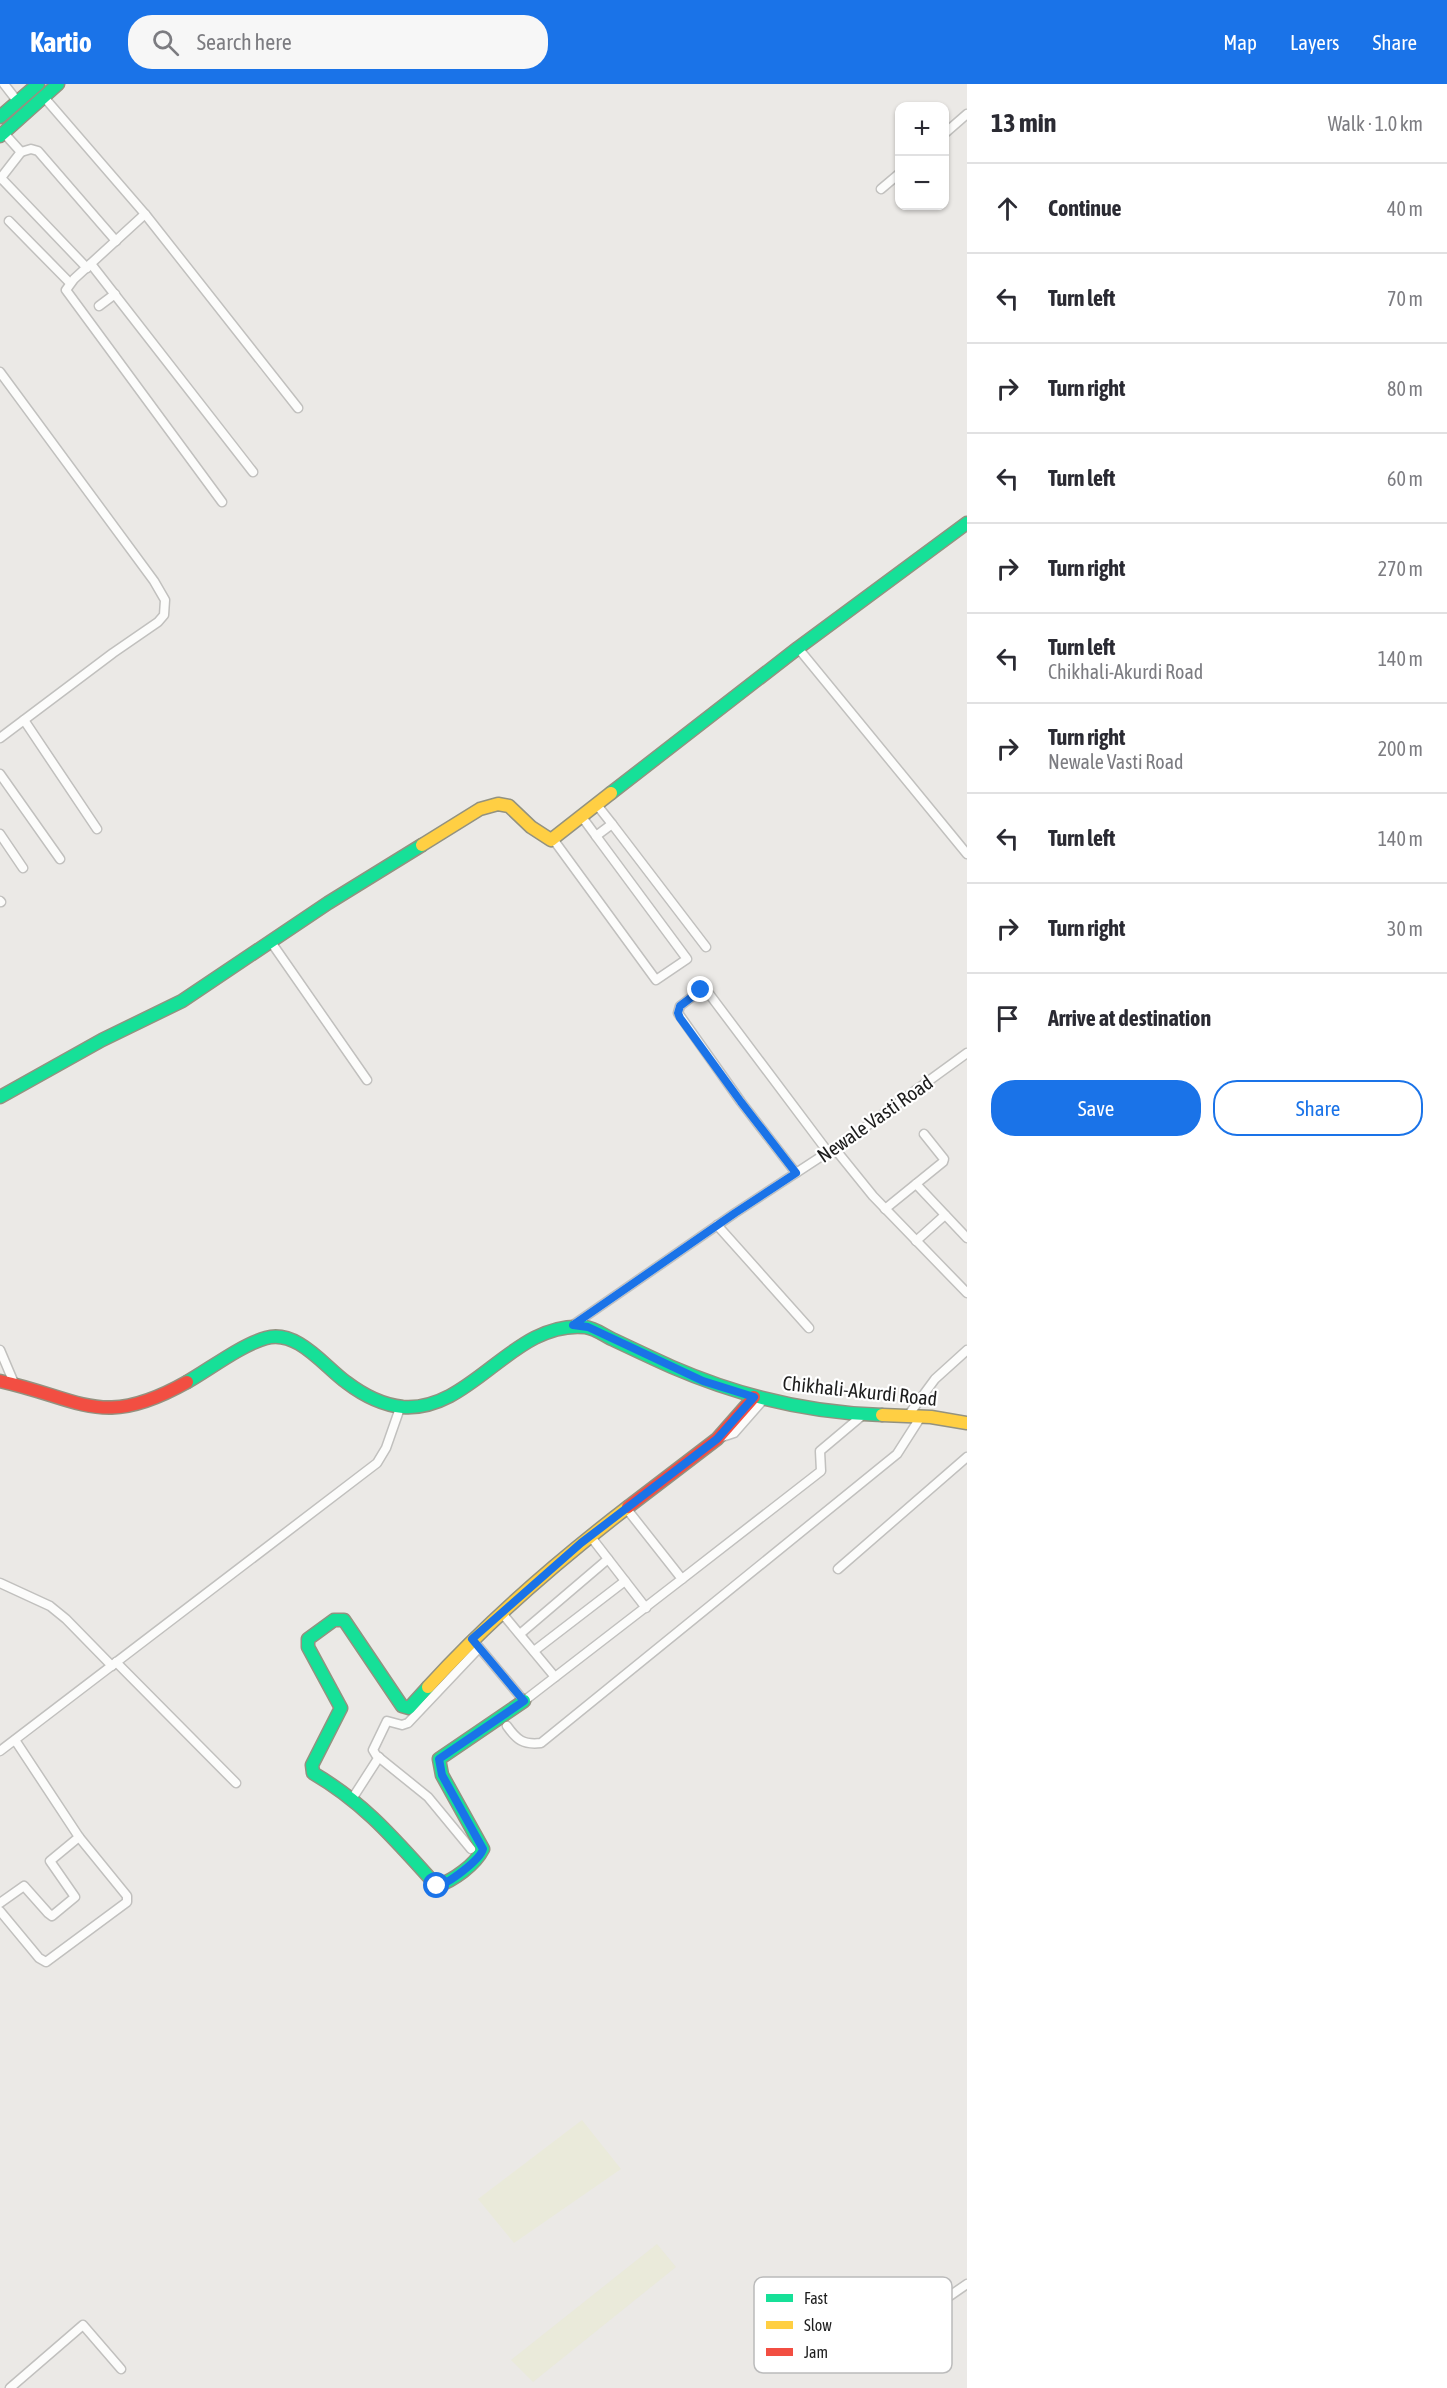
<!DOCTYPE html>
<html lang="en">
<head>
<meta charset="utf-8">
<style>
	body { margin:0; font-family:"Asap Condensed",sans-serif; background:#f7f7f7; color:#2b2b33 }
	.controls { position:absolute; right:18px; top:18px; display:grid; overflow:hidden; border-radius:12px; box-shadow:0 2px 4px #0004 }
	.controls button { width:54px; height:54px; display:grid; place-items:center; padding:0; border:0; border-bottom:2px solid #e1e1e2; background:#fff; color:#2b2b33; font:30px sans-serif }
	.stop { position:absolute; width:18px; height:18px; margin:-14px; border:4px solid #1a73e8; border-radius:50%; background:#fff }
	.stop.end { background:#1a73e8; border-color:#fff; box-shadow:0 2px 6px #0008 }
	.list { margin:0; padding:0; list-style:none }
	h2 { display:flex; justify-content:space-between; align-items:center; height:78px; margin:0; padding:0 24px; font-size:26px }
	h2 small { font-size:20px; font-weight:400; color:#7c7c81 }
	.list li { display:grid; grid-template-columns:39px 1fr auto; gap:18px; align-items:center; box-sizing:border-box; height:90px; padding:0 24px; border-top:2px solid #e1e1e2 }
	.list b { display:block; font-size:22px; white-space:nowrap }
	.list p { margin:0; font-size:20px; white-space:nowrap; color:#7c7c81 }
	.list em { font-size:20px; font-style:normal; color:#7c7c81 }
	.actions { display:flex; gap:12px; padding:18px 24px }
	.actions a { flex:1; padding:14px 0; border:2px solid #1a73e8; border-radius:24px; text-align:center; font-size:21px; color:#1a73e8 }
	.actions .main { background:#1a73e8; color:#fff }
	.icon { flex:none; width:33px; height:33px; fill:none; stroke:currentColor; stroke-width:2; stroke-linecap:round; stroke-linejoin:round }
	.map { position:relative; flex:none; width:967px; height:2304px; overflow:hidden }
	header { display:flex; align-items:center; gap:36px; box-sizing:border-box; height:84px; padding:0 30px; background:#1a73e8; color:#fff }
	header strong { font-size:28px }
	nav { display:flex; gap:33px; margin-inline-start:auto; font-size:21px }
	.search { width:420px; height:54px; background:#f7f7f7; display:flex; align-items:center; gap:15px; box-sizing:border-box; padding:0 21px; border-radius:24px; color:#7c7c81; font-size:22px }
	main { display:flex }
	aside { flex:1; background:#fff }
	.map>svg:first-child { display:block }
	.farmland { fill:#eaeada }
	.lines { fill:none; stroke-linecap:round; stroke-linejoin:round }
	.street-casing { stroke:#c1c0be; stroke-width:11 }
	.fast-casing { stroke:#939280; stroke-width:15 }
	.slow-casing { stroke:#939280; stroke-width:15 }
	.jam-casing { stroke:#939280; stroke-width:15 }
	.street { stroke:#fcfcfb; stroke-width:8 }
	.fast { stroke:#16e098; stroke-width:12 }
	.slow { stroke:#ffcf43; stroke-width:12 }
	.jam { stroke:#f24e42; stroke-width:12 }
	.route { stroke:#1a73e8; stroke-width:8 }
	.labels { text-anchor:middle; stroke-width:4.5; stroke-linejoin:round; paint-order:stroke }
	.street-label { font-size:20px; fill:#1d1d1d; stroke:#fff }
	.key { fill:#fff; stroke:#bbb; stroke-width:1.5 }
	.key-label { font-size:16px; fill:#1d1d1d }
</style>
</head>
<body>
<header>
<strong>Kartio</strong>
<div class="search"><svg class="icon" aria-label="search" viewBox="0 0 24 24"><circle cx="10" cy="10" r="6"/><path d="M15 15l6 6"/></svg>Search here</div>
<nav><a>Map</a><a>Layers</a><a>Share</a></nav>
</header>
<main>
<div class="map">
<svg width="967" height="2304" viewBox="0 0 967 2304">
	<rect width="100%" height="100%" fill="#ebe9e6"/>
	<!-- farmland -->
	<g class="farmland">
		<path d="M582,2036L621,2085L514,2159L478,2115Z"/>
		<path d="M657,2160L676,2183L533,2298L511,2276Z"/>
	</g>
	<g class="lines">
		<!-- street casing -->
		<g class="street-casing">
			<g id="street">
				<path d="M4,0L18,18"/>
				<path d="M43,12L145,130L298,324"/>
				<path d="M944,50L967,30"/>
				<path d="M21,68L31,65L38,67L116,157"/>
				<path d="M1,94L87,184"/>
				<path d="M0,95L21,68L3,48"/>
				<path d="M881,105L900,89"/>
				<path d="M145,130L74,195L66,206L222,418"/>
				<path d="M9,137L70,199"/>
				<path d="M91,180L253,388"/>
				<path d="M99,222L115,210"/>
				<path d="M0,288L154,497L165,516L164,531L158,538L113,569L0,654"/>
				<path d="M798,564L967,770"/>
				<path d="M24,636L97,745"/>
				<path d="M0,690L60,775"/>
				<path d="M597,721L612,740"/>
				<path d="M582,733L596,752L612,740L706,863"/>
				<path d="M0,750L23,784"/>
				<path d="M553,755L656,896L687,875L596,752"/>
				<path d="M0,817L1,818"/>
				<path d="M271,858L367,996"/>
				<path d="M835,1065L873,1112L967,1209"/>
				<path d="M796,1089L741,1018L678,929L680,922L701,906L706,907L710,911L828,1068"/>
				<path d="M916,1100L967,1154"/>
				<path d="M885,1125L943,1078L944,1075L924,1050"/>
				<path d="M717,1141L809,1244"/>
				<path d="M916,1157L945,1131"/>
				<path d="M573,1241L735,1129L828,1068L835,1065L967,969"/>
				<path d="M0,1266L14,1299"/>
				<path d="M907,1333L935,1295L967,1266"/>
				<path d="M719,1354L734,1349L763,1316"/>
				<path d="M591,1453L646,1524"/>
				<path d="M838,1485L967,1373"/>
				<path d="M682,1495L821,1387L820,1367L864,1330"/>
				<path d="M0,1499L50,1522L66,1535L112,1582"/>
				<path d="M501,1528L555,1593"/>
				<path d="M520,1550L608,1475"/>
				<path d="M472,1555L524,1617L682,1495L626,1424"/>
				<path d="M534,1567L625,1497"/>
				<path d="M116,1578L236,1699"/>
				<path d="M507,1642C517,1656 523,1661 541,1659L897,1370L920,1334"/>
				<path d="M0,1667L377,1379L386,1364L400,1324"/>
				<path d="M352,1715L379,1673"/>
				<path d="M471,1765L428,1713L376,1671L373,1666L387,1637L402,1641L408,1639L479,1564"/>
				<path d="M0,1819L24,1802L48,1829L52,1832L75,1813L50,1777L79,1753L15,1656"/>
				<path d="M0,1827L39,1874L46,1878L127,1818V1812L79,1753"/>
				<path d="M873,2265L967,2200"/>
				<path d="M10,2304L83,2241L121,2285"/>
			</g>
		</g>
		<!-- fast casing -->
		<g class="fast-casing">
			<g id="fast">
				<path d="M0,33L38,0"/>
				<path d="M0,52L58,0"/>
				<path d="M611,709L798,564L967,439"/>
				<path d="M0,1013L102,956L182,917L328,819L422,761"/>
				<path d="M187,1298C210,1285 241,1261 266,1254C297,1245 324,1282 346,1298C363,1311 382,1321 403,1323C472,1328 513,1236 585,1243C595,1244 605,1252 614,1256C633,1265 652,1274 672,1283C739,1312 808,1329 882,1331"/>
				<path d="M428,1603L409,1624L402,1622L344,1536H334L308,1555V1563L341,1624L312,1681L313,1689C366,1720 396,1757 437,1802C454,1796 475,1781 483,1765L442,1691L439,1675L524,1617"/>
			</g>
		</g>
		<!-- slow casing -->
		<g class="slow-casing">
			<g id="slow">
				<path d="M422,761L480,725L498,720L509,722L531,743L551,756L611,709"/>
				<path d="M882,1331L931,1333L967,1339"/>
				<path d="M428,1603C490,1535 555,1479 628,1423"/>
			</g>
		</g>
		<!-- jam casing -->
		<g class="jam-casing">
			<g id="jam">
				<path d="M0,1297C82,1315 102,1346 187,1298"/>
				<path d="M628,1423L717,1355L754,1313"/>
			</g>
		</g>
		<!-- street -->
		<use href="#street" class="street"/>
		<!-- fast -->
		<use href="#fast" class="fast"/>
		<!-- slow -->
		<use href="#slow" class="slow"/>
		<!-- jam -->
		<use href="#jam" class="jam"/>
	</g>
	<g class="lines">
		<!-- route -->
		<path class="route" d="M437,1802C448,1800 480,1776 483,1765L442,1691L439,1675L524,1617L472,1555L581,1459L717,1355L754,1313L703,1297L588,1243L573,1241L735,1129L796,1089L741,1018L680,934L678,929L680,922L701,906"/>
	</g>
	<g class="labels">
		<!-- street labels -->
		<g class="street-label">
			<text transform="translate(875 1035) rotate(-35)" y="7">Newale Vasti Road</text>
			<text transform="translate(860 1307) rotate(6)" y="7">Chikhali-Akurdi Road</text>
		</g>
	</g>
	<!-- legend -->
	<rect x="754" y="2193" width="198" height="96" rx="9" class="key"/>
	<rect x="766" y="2210" width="27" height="8" fill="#16e098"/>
	<rect x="766" y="2237" width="27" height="8" fill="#ffcf43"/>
	<rect x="766" y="2264" width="27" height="8" fill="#f24e42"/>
	<g class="key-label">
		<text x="804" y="2220">Fast</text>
		<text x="804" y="2247">Slow</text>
		<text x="804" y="2274">Jam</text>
	</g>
</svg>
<div class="controls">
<button>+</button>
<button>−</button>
</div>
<div class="stop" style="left:437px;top:1802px"></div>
<div class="stop end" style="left:701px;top:906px"></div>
</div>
<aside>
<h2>13 min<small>Walk · 1.0 km</small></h2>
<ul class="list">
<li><svg class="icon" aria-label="ahead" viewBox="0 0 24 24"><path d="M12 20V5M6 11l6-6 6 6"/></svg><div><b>Continue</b></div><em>40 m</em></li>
<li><svg class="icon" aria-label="left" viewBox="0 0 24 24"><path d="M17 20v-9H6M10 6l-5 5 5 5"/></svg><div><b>Turn left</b></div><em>70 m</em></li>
<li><svg class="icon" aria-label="right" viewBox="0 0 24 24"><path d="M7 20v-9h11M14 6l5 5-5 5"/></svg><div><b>Turn right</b></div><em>80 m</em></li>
<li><svg class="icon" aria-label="left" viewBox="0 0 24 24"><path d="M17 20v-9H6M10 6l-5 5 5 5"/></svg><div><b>Turn left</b></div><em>60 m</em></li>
<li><svg class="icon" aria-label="right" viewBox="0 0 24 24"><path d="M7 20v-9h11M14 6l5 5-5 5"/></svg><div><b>Turn right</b></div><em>270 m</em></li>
<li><svg class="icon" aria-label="left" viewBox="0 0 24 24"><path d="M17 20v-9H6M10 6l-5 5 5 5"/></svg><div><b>Turn left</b><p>Chikhali-Akurdi Road</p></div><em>140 m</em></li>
<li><svg class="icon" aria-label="right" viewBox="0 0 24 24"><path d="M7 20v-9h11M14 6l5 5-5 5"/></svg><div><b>Turn right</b><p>Newale Vasti Road</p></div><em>200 m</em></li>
<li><svg class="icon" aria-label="left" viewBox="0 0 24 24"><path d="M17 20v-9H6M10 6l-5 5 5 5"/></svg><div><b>Turn left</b></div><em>140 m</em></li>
<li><svg class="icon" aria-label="right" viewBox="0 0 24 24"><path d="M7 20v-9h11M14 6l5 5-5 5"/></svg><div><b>Turn right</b></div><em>30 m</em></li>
<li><svg class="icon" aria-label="arrive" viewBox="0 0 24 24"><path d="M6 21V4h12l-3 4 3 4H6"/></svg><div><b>Arrive at destination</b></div></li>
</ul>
<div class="actions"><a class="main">Save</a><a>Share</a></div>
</aside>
</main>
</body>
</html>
